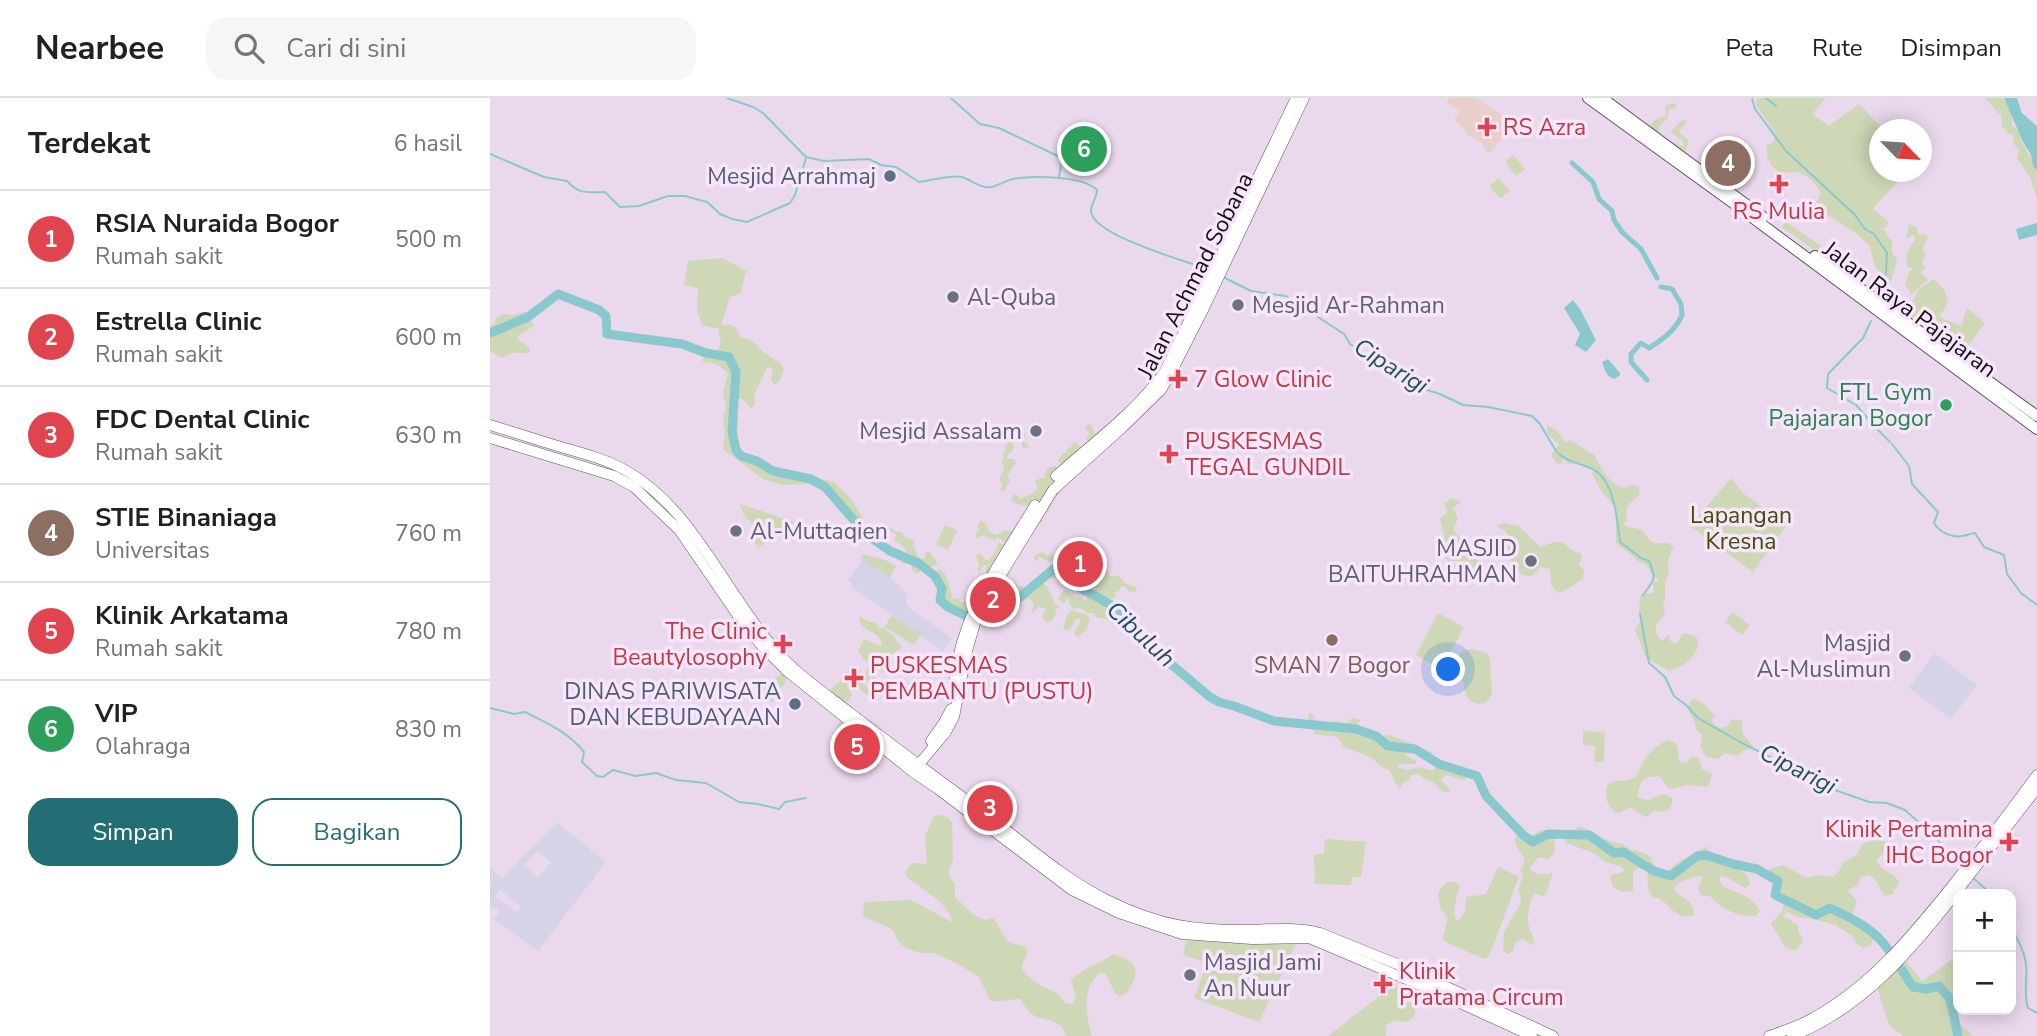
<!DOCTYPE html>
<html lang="id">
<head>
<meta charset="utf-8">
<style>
	body { margin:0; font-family:"Nunito Sans",sans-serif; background:#f6f6f6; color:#202124 }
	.controls { position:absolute; right:21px; bottom:21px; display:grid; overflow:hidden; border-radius:14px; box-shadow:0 4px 18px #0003 }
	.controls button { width:63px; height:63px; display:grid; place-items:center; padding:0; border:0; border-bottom:2px solid #e0e0e0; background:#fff; color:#202124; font:35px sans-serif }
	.compass { position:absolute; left:1379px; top:21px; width:63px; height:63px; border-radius:50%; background:#fff; box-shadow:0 4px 18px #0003; rotate:115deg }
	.you { position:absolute; left:959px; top:572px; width:24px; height:24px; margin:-18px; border:5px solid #fff; border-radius:50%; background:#1a73e8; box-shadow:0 0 0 10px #1a73e833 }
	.badge { display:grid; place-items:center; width:46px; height:46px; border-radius:50%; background:#236e75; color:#fff; font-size:23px; font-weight:700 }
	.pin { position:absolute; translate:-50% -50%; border:4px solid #fff; box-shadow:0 2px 7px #0006 }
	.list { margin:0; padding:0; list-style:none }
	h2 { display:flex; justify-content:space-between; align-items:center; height:91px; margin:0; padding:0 28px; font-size:30px }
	h2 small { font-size:23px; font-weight:400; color:#757577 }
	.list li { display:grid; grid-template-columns:46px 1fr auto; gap:21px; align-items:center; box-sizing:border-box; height:98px; padding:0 28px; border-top:2px solid #e0e0e0 }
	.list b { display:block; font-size:26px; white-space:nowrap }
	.list p { margin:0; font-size:23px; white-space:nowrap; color:#757577 }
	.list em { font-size:23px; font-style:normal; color:#757577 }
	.actions { display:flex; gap:14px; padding:21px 28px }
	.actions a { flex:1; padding:16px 0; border:2px solid #236e75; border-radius:21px; text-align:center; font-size:24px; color:#236e75 }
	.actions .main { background:#236e75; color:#fff }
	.icon { flex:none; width:38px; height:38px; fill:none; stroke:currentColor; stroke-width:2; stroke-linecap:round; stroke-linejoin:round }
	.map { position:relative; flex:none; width:1547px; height:938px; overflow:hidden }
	header { display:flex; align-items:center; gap:42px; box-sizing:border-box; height:98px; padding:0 35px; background:#fff; border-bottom:2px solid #e0e0e0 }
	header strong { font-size:33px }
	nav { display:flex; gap:38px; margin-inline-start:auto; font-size:24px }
	.search { width:490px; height:63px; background:#f6f6f6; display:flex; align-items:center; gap:18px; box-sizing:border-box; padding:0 24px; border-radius:21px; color:#757577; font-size:26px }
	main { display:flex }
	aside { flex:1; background:#fff }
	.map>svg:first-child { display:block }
	.education { fill:#d6d3e8; fill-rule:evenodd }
	.medical { fill:#e9cfca }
	.green { fill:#ced7b6 }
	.water { fill:#89c9ce }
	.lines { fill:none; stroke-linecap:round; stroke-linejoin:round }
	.stream { stroke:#89c9ce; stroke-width:2 }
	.canal { stroke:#89c9ce; stroke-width:5 }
	.river { stroke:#89c9ce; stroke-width:9 }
	.primary-casing { stroke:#605263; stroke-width:11 }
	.trunk-casing { stroke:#605263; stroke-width:12 }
	.primary { stroke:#fff; stroke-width:10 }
	.trunk { stroke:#fff; stroke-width:10 }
	.health-dot { fill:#e0444e; stroke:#f7e6fb; stroke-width:2.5 }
	.service-dot { fill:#5c6f8a; stroke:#f7e6fb; stroke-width:2.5 }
	.worship-dot { fill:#6b7280; stroke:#f7e6fb; stroke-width:2.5 }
	.leisure-dot { fill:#2e9e5b; stroke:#f7e6fb; stroke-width:2.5 }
	.education-dot { fill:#8d6e63; stroke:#f7e6fb; stroke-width:2.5 }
	.labels { text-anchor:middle; stroke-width:7; stroke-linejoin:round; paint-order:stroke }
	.health-label { font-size:23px; fill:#be3a42; stroke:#f7e6fb; text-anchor:start }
	.service-label { font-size:23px; fill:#4e5e75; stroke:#f7e6fb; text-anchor:end }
	.street-label { font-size:23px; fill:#161117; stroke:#f7e6fb }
	.worship-label { font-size:23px; fill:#5b616d; stroke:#f7e6fb; text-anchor:start }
	.leisure-label { font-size:23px; fill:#27864d; stroke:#f7e6fb; text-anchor:end }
	.park-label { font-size:23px; fill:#414e00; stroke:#f7e6fb }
	.education-label { font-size:23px; fill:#785e54; stroke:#f7e6fb }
	.water-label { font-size:24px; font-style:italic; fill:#1c5458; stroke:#f7e6fb }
</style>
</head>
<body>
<header>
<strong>Nearbee</strong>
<div class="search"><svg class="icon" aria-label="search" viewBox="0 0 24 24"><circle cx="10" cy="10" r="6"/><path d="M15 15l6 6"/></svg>Cari di sini</div>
<nav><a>Peta</a><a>Rute</a><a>Disimpan</a></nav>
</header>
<main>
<aside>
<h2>Terdekat<small>6 hasil</small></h2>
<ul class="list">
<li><span class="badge" style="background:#e0444e">1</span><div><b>RSIA Nuraida Bogor</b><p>Rumah sakit</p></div><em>500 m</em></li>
<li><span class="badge" style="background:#e0444e">2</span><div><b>Estrella Clinic</b><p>Rumah sakit</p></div><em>600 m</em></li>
<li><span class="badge" style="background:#e0444e">3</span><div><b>FDC Dental Clinic</b><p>Rumah sakit</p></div><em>630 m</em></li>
<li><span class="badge" style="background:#8d6e63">4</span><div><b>STIE Binaniaga</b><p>Universitas</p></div><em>760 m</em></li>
<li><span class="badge" style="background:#e0444e">5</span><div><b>Klinik Arkatama</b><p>Rumah sakit</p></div><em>780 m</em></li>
<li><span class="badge" style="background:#2e9e5b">6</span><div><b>VIP</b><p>Olahraga</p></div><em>830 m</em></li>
</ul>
<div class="actions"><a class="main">Simpan</a><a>Bagikan</a></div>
</aside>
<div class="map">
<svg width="1547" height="938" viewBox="0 0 1547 938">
	<rect width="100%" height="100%" fill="#ead9ed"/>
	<!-- education -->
	<g class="education">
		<path d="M373,461L409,487L417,498L416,505L420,511L462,540L453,553L361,489L362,484L358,482Z"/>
		<path d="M1444,555L1487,587L1461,621L1419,590Z"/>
		<path d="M67,724L116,764L48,853L0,819L5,820L10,812L3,808L0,812V789L2,787L0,785V770L12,780ZM47,753L61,765L48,780L34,767ZM10,792L31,808L27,814L5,799Z"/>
	</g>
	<!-- medical -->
	<path class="medical" d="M959,0H986L1025,25L1000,55L993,50V45L976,36V32L964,22L970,13L957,5Z"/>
	<!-- green -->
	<g class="green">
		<path d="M1267,0H1336L1322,16L1339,28L1369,6L1393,31L1390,32V74H1416L1383,111L1399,124L1397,129L1390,131L1395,132L1397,137L1402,142V154L1407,161C1405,174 1399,185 1397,197L1394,199L1393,194L1387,198L1382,191L1387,188L1390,176L1384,166L1380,148L1364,134L1324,108L1331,95C1326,87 1320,78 1310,75C1305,73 1299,75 1293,75C1281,73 1274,57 1277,47L1283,44L1286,37L1266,7Z"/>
		<path d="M1495,0H1512L1522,10V27L1529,34L1532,45L1547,71V101L1540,79L1527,60L1529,52L1523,45V36H1519L1512,28L1511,16L1508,15Z"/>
		<path d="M1182,5L1187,6L1186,9L1178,13V20L1169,29L1170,37L1159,29L1165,22L1176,18L1175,9Z"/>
		<path d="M1192,22H1195L1196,25L1189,32L1190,35L1199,43L1196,53L1192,54L1177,42L1186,45L1190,48H1193V43L1180,34Z"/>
		<path d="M1023,57L1035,71L1026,78L1015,64Z"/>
		<path d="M1009,80L1020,93L1010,101L999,88Z"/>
		<path d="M1296,124L1331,148L1327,154L1292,129Z"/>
		<path d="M1419,127L1426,129L1429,137L1434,136L1439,139L1432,151L1436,156L1432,163L1435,171L1430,174L1438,182L1429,189L1422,197L1415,186L1419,174L1423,171L1417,168C1417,162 1414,156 1420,151V148L1425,142L1424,137L1416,140Z"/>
		<path d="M233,160L256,173L251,195L240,199L231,228L239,226L245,229L250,239L262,242L274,255L290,265L294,272L290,282L285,287L281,282L283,272L278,268L264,297L265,306L261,311L253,301H248C246,310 248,317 248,325C249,333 244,340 244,348L264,363L311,381H331L344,384L362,402L375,424L373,429L356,420L346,402L339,395L318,386L292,387L273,381L233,351L235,336L233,319L236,310L233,295L238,275L226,266L213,264L212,261L229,251L231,243L228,234L230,231L212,227L207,213L208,190L194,187L198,163Z"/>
		<path d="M1442,182H1445L1455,193L1458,205L1449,219L1471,228L1477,210L1495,225L1475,252C1457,253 1449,238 1437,228C1429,221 1419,220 1411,213L1416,206L1425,200L1428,192Z"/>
		<path d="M33,214H39L44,217L41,224L45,227L27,239V241L40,250L39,255H23L12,260L0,253V227L4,226L6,221L13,216L24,217Z"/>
		<path d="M597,326L601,327L606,337L610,339L613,353L569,389L570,396L564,399L563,404L562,403L560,412L551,419L553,423L545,429V401L543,399L541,406L537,408L524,405L521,401L523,397H528L530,401L542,396L548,390L545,384L550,380H555V375L559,369L565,368L569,372L573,368L568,362L573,355L577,354V351L581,349L583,345L586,344L591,350L601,344L596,342L599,335L595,330Z"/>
		<path d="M1057,328C1066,329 1071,339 1077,346L1078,342C1089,345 1094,353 1104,356C1111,369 1118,386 1134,390L1141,387L1148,388L1150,396C1141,407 1132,405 1138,424H1134L1135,428L1153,432C1163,448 1162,445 1179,445L1184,451L1181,454L1178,462L1179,475L1175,485V503L1173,508L1175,516L1166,527V536L1172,543L1179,536L1181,544L1185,546L1189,543L1192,536H1200L1207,540L1208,549C1202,562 1193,569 1179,573L1156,560L1145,532L1150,524L1149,510L1151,496L1164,495L1163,484L1169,483L1161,475L1157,467L1148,463L1126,445V409C1114,398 1108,389 1102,375L1105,372L1088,365L1079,366L1073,361L1071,366L1066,365L1061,357L1069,346L1058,336Z"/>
		<path d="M526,330L529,334L536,335L533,343L540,348L535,351L532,349V345L529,344L527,341L523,346V353L518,356L517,361H524L526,365L517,377L520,383L517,386L516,391L512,393L510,392L512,386L509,381L514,373L512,362L514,359L513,356L516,352L515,348L517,344L516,341L521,337L523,332Z"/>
		<path d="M1241,380L1254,396L1297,427L1263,474L1200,428Z"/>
		<path d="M962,400L971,404L963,410L968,420L963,432L974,444L977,453L995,469L992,475L984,474L975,478L969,476L980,473V468L973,463H958L951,455L954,438L950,421L957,414L954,405Z"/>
		<path d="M250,406L305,424L268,450L262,439L267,433L253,415Z"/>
		<path d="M491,423L496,426L499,434L507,437L514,432L520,434L523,431H528L508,458L499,476L496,474V467L493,468L489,474L487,473L489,467L486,457L490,455L496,462L500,461L506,452L508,445L513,446L515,444L507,439L505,443L493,437L488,440L485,438L489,431L487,428Z"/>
		<path d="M1014,425L1029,428L1050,449C1056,448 1063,443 1069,444C1078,445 1079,454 1091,455L1092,459L1089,466L1094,473L1093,481C1087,485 1073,494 1068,495L1061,487L1060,471L1051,469C1050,470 1044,477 1043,477C1034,481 1022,471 1022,463L1013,456V452L1018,438L1016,434L1007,428Z"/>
		<path d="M455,427L467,432L458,452L446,446Z"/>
		<path d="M400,429L406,434H411L415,439L424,442L425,446L423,447L429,460L434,461L436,454H440L448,466L436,471L431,467L430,468V474L426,475L423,473L420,465L412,466L411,462L417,459L418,456L414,449L404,442L406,437L398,431Z"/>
		<path d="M553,454L555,455L556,458L562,456L563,459L569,458L571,464L575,467L578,474H585L588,478L595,477L597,482C598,476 603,476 602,468L604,465L609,470L616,471L620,478H629L635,485L646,489L647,495L638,493L636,489L631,488L630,492L625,495L626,499L621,501C624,514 625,511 635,515L634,518L630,517L628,522L637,526V531L627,529L616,521L606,519L604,515H598L588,509L586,511L582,510L577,500L576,501L575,505L570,506L573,503L568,502L571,495L575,492L587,500L592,499L595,504L597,499L589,495L588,491L582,490L580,487L576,485L575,481L570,477L560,481V477L566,469L565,463H556L549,458L547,464L544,460L545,457Z"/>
		<path d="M373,456L395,462L406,468L400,480L371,460Z"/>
		<path d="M449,471C460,477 458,490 463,501L468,500L470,505L478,503L477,497L481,495L487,497C484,504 481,514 474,517L477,522L475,524L471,519L466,517L461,508L456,507L454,512L452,511L448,502L452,497L450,494L452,493L448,485L452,482L445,475Z"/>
		<path d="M525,485L528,488H533L537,497L542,486C545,487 551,484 554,486C560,489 559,496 563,500L564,505L569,509L565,513L566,516L562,522L557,525L553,521L552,518L557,511L555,510L549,509L543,515L542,512L544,506L539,500L532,503C532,509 525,518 518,517L516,511L520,505L527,502L522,497L524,494L522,489Z"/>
		<path d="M583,512L597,517L600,521L596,532L589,539L584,536L590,524V521H585L584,526L578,533L575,532L573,529L578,515Z"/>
		<path d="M1243,514L1260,527L1252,537L1235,524Z"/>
		<path d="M948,515L974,529L952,571L926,557Z"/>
		<path d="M370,518L379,524H384L390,531L395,529L401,518L431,536L424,547L395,529V532L402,536L412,550L402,556L397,571L400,579L385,568L382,570L381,573L386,580L381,583L374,582L373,585L381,593V596L378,597L367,590L368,580L363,577L360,578C354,586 360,590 362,597L358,603L352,604L342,597L341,591L363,572L370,573L373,577L375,576L378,568L382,565L374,562L368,553L374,541L389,548H391L392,545L388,538L371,528L369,520Z"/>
		<path d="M982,551L996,555L1000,560L1002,597C996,608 982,609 976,597C974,592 974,585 972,580C970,575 966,571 962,567L973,552Z"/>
		<path d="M293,575L297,580L294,587L283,595L285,598L282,603H277L272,597V594L267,597C273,586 284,582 293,575Z"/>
		<path d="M1202,601C1215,603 1218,612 1227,620H1222L1224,627L1230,630L1237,629L1242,621L1252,623V635L1263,648L1262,651L1254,652L1248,658L1234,655L1228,661L1216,659L1210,649L1212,637L1206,632C1207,618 1191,615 1202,601Z"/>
		<path d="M821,615L825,619L823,622L828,629L841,628L845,623L857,625L862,620L871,622L866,627L867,631L890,639L896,637L902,638L942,654L941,658L919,653L916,655L917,658L926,663V666H910L907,668L909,670L918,672L930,669L942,673L953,664L970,670L977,676L975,682C967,682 962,676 954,678L951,682L960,691L959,694L952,693L943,684L936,682L927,675L921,678V681L914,684L910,690L907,688L900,673L890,668L882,660L854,649L847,639L825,636L822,626L818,620V617Z"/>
		<path d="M349,624H352L361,631L360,639L354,643L349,641L345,643L342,641Z"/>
		<path d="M1093,632L1115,635L1114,664H1104L1105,648L1093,647Z"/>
		<path d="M1178,642C1195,646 1183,657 1192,665L1198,664L1202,659H1209L1212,671L1221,675L1222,677L1218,689L1197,687L1181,691L1176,688L1169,678L1155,680L1150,687L1147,698L1149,700L1159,702C1167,698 1176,692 1183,702L1180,711L1172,714L1164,712L1158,718L1155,719L1140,709L1130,715L1125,714C1120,709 1118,707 1117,700C1111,675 1136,688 1146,678C1149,674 1151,668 1153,664C1158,655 1169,646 1178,642Z"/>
		<path d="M451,717L458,720L462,725L463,761L459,773L460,780L465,785V799L484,817L496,822L503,820C517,837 509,844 534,848L538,854L532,867L533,873L546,885L567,895L575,905L582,906L586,900L581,882C594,869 608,867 623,856C649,863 652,876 634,897L629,898L624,894L616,875H610C591,890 596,917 602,938H576C573,921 558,924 545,918C539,915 534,907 530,901C520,900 510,906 500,902L489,879L466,865L444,855H431L417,851L408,843L402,831L373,818L374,804L421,802L462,824C461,807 431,790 418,780L415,775L422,765L437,766L435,738L444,718Z"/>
		<path d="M1089,729L1095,730L1121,744L1133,746L1142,752L1155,755L1160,759L1164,768L1172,774L1178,773L1189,763L1218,748L1217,756C1230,766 1248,766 1259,780L1260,786L1255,790L1238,780L1231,778L1229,781L1232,788C1247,795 1263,798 1270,813L1266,818C1248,819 1231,811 1220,798L1211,797L1208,790L1212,781L1211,778C1203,779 1189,783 1184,790L1186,795C1196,801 1205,804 1204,817C1185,823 1182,808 1170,801C1163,797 1165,803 1160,795C1156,789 1159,780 1157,773L1148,770L1143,773V793L1132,794L1123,789L1120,777L1133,774L1134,772L1132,769L1115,764L1104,755L1076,745L1074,741L1075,739Z"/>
		<path d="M1052,732H1058C1067,741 1068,751 1059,761L1049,759L1040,769L1041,773C1047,777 1057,778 1063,774L1056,796L1053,798L1044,795C1040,803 1036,820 1039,829C1041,837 1044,838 1044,846L1041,847L1033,841C1026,843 1024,845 1023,853L1018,856L1013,852L1014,834L1030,806L1031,800L1028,792L1033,778L1030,772L1035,764C1034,755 1024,750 1025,740L1029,736L1042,737Z"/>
		<path d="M1386,740L1394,743C1400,753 1392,754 1387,762C1389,774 1404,773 1409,784L1403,796L1395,798C1389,791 1388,780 1378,777L1371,779L1367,788L1357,792L1367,803L1363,813V820C1375,828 1391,828 1380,848L1374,850L1368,847L1362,838L1345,827L1324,821L1308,819L1296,813L1294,819L1308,827V833L1313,840L1311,846L1306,853L1296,850L1281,826C1284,821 1289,818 1292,813C1299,802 1278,785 1280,771L1293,767L1317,780L1328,777L1342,779L1349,773L1353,765L1366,757L1372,747Z"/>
		<path d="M835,741L876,744L871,779H862L861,787L825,786L824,757L834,755Z"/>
		<path d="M1008,769L1029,779L1002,851L998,859L995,861L959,846L953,841L958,819L951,812L948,796C953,786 961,778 970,788C967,798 962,812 966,822L969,823L972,817L975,816L976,799L996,796Z"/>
		<path d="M697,839L806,846L769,924L704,900L717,865L693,857Z"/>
		<path d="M1467,858L1468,898L1465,901L1470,926L1484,938H1413L1399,927L1387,889L1415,862L1432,883Z"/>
		<path d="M904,887C925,899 938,929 903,923L896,928V938H838Z"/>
	</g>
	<!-- water -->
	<g class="water">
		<path d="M1514,0H1527L1532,15L1547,28V73L1543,68L1541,57L1533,44Z"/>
		<path d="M583,38L610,49L605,63L577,52Z"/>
		<path d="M1547,125V137L1529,142L1526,131Z"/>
		<path d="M1083,202L1090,211L1106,242L1096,254L1085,247L1090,236L1074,210Z"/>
		<path d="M1118,261L1130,275V277L1125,281C1117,280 1114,271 1112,264Z"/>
	</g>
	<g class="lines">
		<!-- stream -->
		<g class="stream">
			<path d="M237,0L263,9L273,15L316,59L334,63L379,61L391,67L406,69L429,84C440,83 462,76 472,79C482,82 490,91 502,89C509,87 515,83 523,81C543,78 592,77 607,92C607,99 601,106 601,113C602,137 693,162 714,170"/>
			<path d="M461,0L490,26L509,30L572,60L569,79"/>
			<path d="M1262,0L1265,11L1296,53L1365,117L1375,131L1384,136L1397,155L1396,176L1390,199"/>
			<path d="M1276,0L1286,8"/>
			<path d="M0,56L54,79L77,83C89,97 98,94 115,94L130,109L149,108L178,98H195L217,104L230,116L242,121L257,124L300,105L305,97L316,60"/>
			<path d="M733,179L761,193L796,198L854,236L860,246L914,283L927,289L950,296L973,307L998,309L1042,318L1050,326L1066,353"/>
			<path d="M1379,322L1366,307L1337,290L1338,276L1373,240L1381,223"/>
			<path d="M1382,326L1400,344"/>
			<path d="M1402,346L1419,368L1422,386L1448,414L1444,425C1449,434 1462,440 1472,438C1477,438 1480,435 1485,435L1494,449L1514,457L1517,476L1531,495L1547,507"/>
			<path d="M1068,355C1078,365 1092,365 1104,372C1125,384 1127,422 1130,444L1151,460L1159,463C1167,482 1164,482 1153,497"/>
			<path d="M1150,516L1159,565L1175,579L1184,598L1196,607L1208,620L1252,645L1345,692L1379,704L1397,705L1415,712L1445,739L1452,747L1461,763L1472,771"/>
			<path d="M0,610L24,616L35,614C58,626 77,633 94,654L92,664L107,678L113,679L123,672L146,678L166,675L186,682L216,685L249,704L268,706L289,711L295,704L316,700"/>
			<path d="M1482,779L1501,796"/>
			<path d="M1521,830C1528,842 1534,852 1536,866C1538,881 1533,895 1538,910L1547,915"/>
		</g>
		<!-- canal -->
		<g class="canal">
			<path d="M1082,65L1103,84L1109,101L1122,113L1124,122L1132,134L1151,151L1167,180"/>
			<path d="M1157,282L1141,264V256L1151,245L1159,250C1172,242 1186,232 1192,217L1191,206L1182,191L1171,189"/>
		</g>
		<!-- river -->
		<g class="river">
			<path d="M0,235L38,219L68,196L109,212L116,218L117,236L192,246L216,255L239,259L246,274L242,333L246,352L251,358L267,363L283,373L321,381L335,389L376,436L400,453L428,465L445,478L452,491L450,502L458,509L476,518L492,522L506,519L566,469L589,489L630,512L644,535L720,599L729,604L744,608L784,623L866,631L886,638L898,648L925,651L949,666L987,678L996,698L1033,737L1043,744L1058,736L1099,737L1124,755L1133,754L1164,773L1181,778L1207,758L1216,757L1243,766L1267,771L1288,783L1285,797L1326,817L1340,810C1362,820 1386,832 1399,853"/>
			<path d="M1408,866L1423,889L1436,891L1449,888L1460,901L1468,938"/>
		</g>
		<!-- primary casing -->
		<g class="primary-casing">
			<g id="primary">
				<path d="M0,327C24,334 47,342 71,349C92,355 115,361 135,372C203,410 234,493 283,549C304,574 333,594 359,614C401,646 443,678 486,709C530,741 570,779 619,803C670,828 706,833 762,832C783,831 810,829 830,835L907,866L1063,938"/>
				<path d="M0,340L124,378L144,389L189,432L255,528L272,548L297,573L423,674L448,691L582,792L629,815L692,836L762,841L819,840L944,893L1042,938"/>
				<path d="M566,378C603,345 644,315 674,275L806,0"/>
				<path d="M465,579C472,513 512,463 545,407"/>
				<path d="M441,643L453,626L461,611"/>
				<path d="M425,671L456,634L464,619L477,553L488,515L498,498L563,392L632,330L671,292L682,273L714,210L814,0"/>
				<path d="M1279,938C1293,933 1310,928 1323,920C1380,889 1422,838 1462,788C1491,752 1519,715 1547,677"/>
				<path d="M1302,938C1375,910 1429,844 1475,783C1498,752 1523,722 1547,690"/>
			</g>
		</g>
		<!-- trunk casing -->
		<g class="trunk-casing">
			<g id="trunk">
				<path d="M1098,0L1239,102L1547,331"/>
				<path d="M1112,0L1273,119"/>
				<path d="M1325,158L1547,318"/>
			</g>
		</g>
		<!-- primary -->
		<use href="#primary" class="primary"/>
		<!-- trunk -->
		<use href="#trunk" class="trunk"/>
	</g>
	<!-- markers -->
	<g class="health-dot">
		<path d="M993.5 18.5h7v7h7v7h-7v7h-7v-7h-7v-7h7z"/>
		<path d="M1285.5 75.5h7v7h7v7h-7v7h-7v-7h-7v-7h7z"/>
		<path d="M684.5 270.5h7v7h7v7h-7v7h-7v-7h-7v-7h7z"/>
		<path d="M675.5 345.5h7v7h7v7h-7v7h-7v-7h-7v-7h7z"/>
		<path d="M289.5 535.5h7v7h7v7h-7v7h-7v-7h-7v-7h7z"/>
		<path d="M360.5 569.5h7v7h7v7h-7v7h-7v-7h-7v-7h7z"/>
		<path d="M1515.5 733.5h7v7h7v7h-7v7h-7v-7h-7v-7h7z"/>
		<path d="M889.5 875.5h7v7h7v7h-7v7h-7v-7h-7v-7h7z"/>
	</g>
	<g class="service-dot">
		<circle cx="400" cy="78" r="7"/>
		<circle cx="305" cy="606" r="7"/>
	</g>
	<g class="worship-dot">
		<circle cx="463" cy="199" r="7"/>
		<circle cx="748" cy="207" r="7"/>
		<circle cx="546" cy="333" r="7"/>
		<circle cx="246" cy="433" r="7"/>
		<circle cx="1041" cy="463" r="7"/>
		<circle cx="1415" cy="558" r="7"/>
		<circle cx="700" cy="877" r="7"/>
	</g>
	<circle class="leisure-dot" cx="1456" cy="307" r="7"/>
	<circle class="education-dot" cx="842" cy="542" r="7"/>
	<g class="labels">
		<!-- health labels -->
		<g class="health-label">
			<text x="1013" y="37">RS Azra</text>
			<text x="1289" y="121" text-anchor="middle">RS Mulia</text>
			<text x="704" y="289">7 Glow Clinic</text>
			<text x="695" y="351">PUSKESMAS<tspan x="695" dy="26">TEGAL GUNDIL</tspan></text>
			<text x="277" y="541" text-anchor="end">The Clinic<tspan x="277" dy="26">Beautylosophy</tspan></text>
			<text x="380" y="575">PUSKESMAS<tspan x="380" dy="26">PEMBANTU (PUSTU)</tspan></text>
			<text x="1503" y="739" text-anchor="end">Klinik Pertamina<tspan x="1503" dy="26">IHC Bogor</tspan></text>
			<text x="909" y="881">Klinik<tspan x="909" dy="26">Pratama Circum</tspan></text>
		</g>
		<!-- service labels -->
		<g class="service-label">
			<text x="386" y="86">Mesjid Arrahmaj</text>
			<text x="291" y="601">DINAS PARIWISATA<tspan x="291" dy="26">DAN KEBUDAYAAN</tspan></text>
		</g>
		<!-- street labels -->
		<g class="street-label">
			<text transform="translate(705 177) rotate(-63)" y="8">Jalan Achmad Sobana</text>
			<text transform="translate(1420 211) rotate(37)" y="8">Jalan Raya Pajajaran</text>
		</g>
		<!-- worship labels -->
		<g class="worship-label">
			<text x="477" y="207">Al-Quba</text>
			<text x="762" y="215">Mesjid Ar-Rahman</text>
			<text x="532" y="341" text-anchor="end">Mesjid Assalam</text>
			<text x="260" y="441">Al-Muttaqien</text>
			<text x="1027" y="458" text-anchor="end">MASJID<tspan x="1027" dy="26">BAITUHRAHMAN</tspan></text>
			<text x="1401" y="553" text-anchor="end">Masjid<tspan x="1401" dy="26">Al-Muslimun</tspan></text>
			<text x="714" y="872">Masjid Jami<tspan x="714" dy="26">An Nuur</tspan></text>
		</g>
		<!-- leisure labels -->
		<g class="leisure-label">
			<text x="1442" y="302">FTL Gym<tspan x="1442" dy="26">Pajajaran Bogor</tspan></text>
		</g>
		<!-- park labels -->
		<g class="park-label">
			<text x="1251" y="425">Lapangan<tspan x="1251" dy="26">Kresna</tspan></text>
		</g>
		<!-- education labels -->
		<g class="education-label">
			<text x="842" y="575">SMAN 7 Bogor</text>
		</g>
		<!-- water labels -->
		<g class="water-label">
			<text transform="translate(901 268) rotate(32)" y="8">Ciparigi</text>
			<text transform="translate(651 536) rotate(43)" y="8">Cibuluh</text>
			<text transform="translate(1308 671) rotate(27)" y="8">Ciparigi</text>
		</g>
	</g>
</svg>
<div class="controls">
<button>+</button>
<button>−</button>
</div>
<svg class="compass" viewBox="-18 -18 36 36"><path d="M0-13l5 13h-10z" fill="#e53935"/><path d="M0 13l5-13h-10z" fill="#757577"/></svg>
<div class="you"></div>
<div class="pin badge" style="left:590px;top:466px;background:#e0444e">1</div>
<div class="pin badge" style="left:503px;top:502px;background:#e0444e">2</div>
<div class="pin badge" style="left:500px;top:710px;background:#e0444e">3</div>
<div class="pin badge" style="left:1238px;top:65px;background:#8d6e63">4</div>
<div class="pin badge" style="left:367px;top:649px;background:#e0444e">5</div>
<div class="pin badge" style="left:594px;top:51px;background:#2e9e5b">6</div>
</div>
</main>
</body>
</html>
